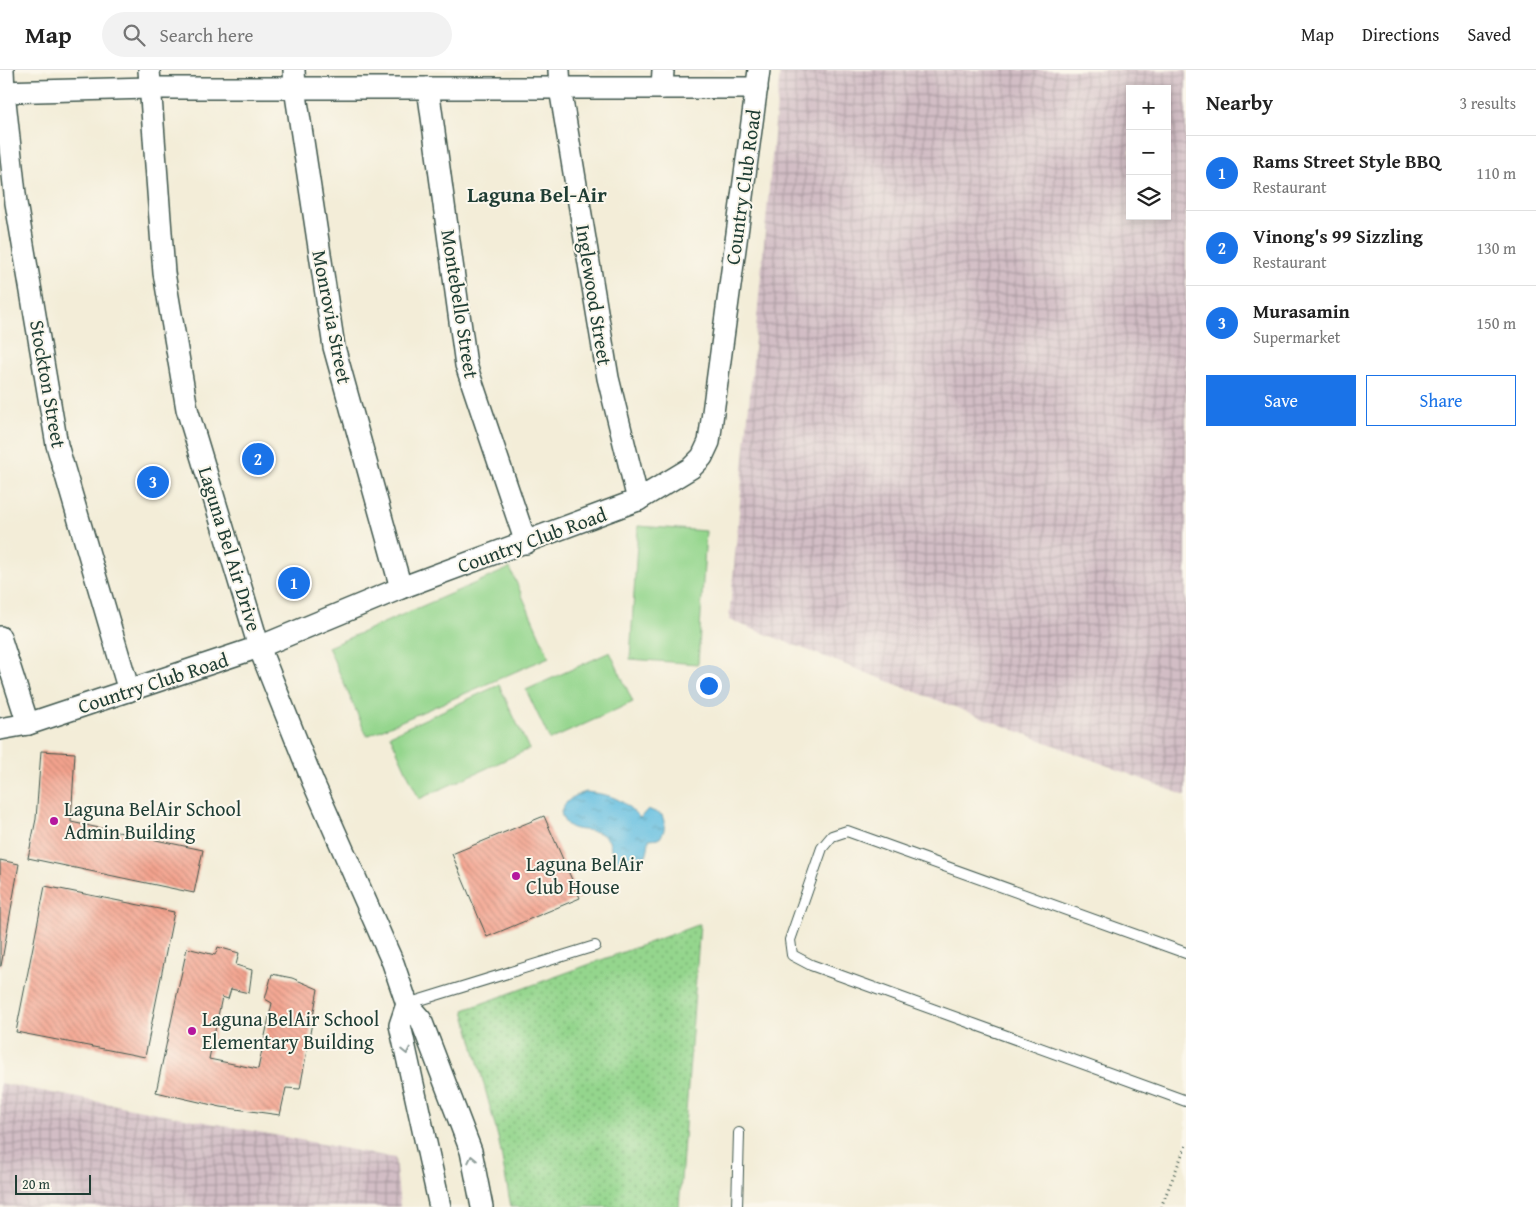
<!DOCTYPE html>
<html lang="en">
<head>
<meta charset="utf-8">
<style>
	body { margin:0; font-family:"Gentium Book Plus",serif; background:#f2f2f2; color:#222 }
	.controls { position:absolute; right:15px; top:15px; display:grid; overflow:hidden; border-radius:0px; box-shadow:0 2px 12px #0003 }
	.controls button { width:45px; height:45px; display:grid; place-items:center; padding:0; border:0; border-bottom:1px solid #e0e0e0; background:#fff; color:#222; font:25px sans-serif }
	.scale { position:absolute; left:15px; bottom:12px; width:76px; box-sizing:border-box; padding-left:5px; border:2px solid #1f3d34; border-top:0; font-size:14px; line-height:18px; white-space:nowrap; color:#1f3d34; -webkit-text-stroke:4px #fbf7ec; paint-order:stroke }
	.you { position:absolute; left:708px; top:615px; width:18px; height:18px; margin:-12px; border:4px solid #fff; border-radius:50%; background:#1a73e8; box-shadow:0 0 0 8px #1a73e833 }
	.badge { display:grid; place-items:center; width:32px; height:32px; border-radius:50%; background:#1a73e8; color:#fff; font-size:16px; font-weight:700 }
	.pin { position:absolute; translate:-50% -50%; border:2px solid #fff; box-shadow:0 1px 5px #0006 }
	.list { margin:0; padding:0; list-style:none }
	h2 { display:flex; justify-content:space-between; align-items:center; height:65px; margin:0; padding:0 20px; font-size:21px }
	h2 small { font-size:16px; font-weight:400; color:#767676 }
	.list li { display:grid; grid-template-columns:32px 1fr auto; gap:15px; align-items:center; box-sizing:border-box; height:75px; padding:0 20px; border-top:1px solid #e0e0e0 }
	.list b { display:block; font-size:19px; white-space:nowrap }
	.list p { margin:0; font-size:16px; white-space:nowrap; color:#767676 }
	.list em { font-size:16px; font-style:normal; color:#767676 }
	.actions { display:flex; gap:10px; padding:15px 20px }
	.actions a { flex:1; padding:11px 0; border:1px solid #1a73e8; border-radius:0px; text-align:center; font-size:18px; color:#1a73e8 }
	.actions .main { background:#1a73e8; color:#fff }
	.icon { flex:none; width:28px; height:28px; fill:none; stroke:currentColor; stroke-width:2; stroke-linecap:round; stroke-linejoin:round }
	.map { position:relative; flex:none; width:1186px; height:1137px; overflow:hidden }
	header { display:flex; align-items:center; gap:30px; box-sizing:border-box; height:70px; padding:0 25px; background:#fff; border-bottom:1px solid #e0e0e0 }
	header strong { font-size:24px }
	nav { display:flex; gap:28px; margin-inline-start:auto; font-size:18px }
	.search { width:350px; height:45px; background:#f2f2f2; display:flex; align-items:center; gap:12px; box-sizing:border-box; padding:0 18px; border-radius:28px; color:#767676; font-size:19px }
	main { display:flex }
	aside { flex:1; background:#fff }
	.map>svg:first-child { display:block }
	.industrial { fill:url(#industrial-grid); fill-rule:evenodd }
	.grass { fill:url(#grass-dots); stroke:#5a8a60 }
	.pitch { fill:#94d68d; stroke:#5a8a60 }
	.water { fill:url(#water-ripples); stroke:#407e8a }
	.building { fill:url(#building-back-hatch) }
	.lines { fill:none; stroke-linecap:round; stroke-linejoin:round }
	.service-casing { stroke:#3f574d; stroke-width:12 }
	.minor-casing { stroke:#3f574d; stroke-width:24 }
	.path { stroke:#3f574d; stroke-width:3; stroke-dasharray:1 4; stroke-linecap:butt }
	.service { stroke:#fff; stroke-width:10 }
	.minor { stroke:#fff; stroke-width:21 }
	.oneway { stroke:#8f9e9a }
	.poi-dot { fill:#b5179e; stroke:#fbf7ec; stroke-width:2 }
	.labels { text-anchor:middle; stroke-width:4; stroke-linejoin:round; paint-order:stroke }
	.street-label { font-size:20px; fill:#1f3d34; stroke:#fbf7ec }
	.poi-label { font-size:20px; fill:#1f3d34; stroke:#fbf7ec; text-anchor:start }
	.neighbourhood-label { font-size:21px; font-weight:bold; fill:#1f3d34; stroke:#fbf7ec }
</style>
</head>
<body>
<header>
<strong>Map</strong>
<div class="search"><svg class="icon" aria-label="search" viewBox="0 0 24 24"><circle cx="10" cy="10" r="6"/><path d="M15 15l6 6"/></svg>Search here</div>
<nav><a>Map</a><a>Directions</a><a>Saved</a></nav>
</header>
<main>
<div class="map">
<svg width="1186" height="1137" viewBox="0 0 1186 1137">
	<defs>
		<pattern id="industrial-grid" width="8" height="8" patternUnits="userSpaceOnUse" patternTransform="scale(1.25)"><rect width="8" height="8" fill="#d2bdc5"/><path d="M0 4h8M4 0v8" fill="none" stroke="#aa9ba1"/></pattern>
		<pattern id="grass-dots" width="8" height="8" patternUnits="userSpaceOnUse" patternTransform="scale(1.25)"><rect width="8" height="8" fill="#94d68d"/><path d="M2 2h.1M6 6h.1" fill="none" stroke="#78af74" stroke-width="1.8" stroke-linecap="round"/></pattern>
		<pattern id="water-ripples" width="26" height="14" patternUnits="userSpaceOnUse" patternTransform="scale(1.25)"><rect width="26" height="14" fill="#62bee0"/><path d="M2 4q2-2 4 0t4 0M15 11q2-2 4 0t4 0" fill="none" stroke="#509cb6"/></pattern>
		<pattern id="building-back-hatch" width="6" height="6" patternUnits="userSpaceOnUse" patternTransform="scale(1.25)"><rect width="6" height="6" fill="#f4a38e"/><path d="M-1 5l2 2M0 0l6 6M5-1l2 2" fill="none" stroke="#c58675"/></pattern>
	</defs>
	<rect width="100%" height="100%" fill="#fbf7ec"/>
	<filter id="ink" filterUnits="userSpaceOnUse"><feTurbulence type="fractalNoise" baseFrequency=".02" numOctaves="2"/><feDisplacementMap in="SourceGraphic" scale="10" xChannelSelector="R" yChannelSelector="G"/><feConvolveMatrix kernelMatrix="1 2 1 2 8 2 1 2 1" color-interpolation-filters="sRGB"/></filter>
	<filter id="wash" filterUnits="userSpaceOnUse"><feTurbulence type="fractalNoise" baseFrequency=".0096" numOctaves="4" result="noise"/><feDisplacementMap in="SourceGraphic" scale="20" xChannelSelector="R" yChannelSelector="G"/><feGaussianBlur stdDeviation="1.12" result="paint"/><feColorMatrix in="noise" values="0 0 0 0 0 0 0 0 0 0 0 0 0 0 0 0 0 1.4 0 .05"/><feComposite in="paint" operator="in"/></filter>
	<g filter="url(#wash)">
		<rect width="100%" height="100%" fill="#f3edd8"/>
		<!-- industrial -->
		<g class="industrial">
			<path d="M780,0H1186V726L729,550ZM1130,19H1167V146H1130Z"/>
			<path d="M0,1013L395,1088L400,1137H0Z"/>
		</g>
		<!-- grass -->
		<path class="grass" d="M700,854L679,1137H511L498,1067L464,940Z"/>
		<!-- pitch -->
		<g class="pitch">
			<path d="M638,456L706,461L698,594L630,589Z"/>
			<path d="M510,498L549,587L367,666L328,577Z"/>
			<path d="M610,582L633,632L550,670L526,620Z"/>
			<path d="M499,615L529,679L419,729L390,665Z"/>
		</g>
		<!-- water -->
		<path class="water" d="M586,722C613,725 621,728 640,748L648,739L662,745C666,755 665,760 660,768L649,769C648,797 634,802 612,787C611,782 611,775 609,771C596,751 566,771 561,742C566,729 574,726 586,722Z"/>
		<g id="blocks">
			<!-- building -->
			<g class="building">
				<path d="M41,681L75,683L71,752L203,780L194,823L28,788L36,749Z"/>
				<path d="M544,746L580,828L487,867L452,784Z"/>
				<path d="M0,790L19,794L1,896H0Z"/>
				<path d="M45,816L174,842L145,987L16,962Z"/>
				<path d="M218,877L239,883L236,895L252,900L249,923L231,919L228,929L222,927L209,989L258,999L272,933L265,929L272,904L292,908L318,919L300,1019L286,1018L280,1045L221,1037L156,1022L187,878L215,885Z"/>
			</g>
		</g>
	</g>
	<g filter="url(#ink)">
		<use href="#blocks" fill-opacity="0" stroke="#3f574d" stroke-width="1"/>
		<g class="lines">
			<!-- service casing -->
			<g class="service-casing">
				<g id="service">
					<path d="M1186,883L847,761L832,766L822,778L790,870L792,885L811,895L1186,1031"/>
					<path d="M407,934L595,876"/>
					<path d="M737,1137L739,1063"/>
				</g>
			</g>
			<!-- minor casing -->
			<g class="minor-casing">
				<g id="minor">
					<path d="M3,0L4,22L16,133L57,375L129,621"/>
					<path d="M149,0L164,203L187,339L259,577L313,712L393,893L407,934L421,950L471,1081L482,1137"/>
					<path d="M294,0L295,18L334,277L401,518"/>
					<path d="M559,0L560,18L608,308L638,430"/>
					<path d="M428,18L466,295L526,473"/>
					<path d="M662,18L663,0"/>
					<path d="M0,22L149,18H757"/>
					<path d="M0,567L28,654"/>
					<path d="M0,659L28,654L259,577L401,518L638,430L691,398L702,387L709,372L759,0"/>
					<path d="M407,934L400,955L440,1137"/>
				</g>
			</g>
			<!-- path -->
			<path class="path" d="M1161,1137L1186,1075"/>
			<!-- service -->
			<use href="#service" class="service"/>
			<!-- minor -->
			<use href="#minor" class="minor"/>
		</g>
		<!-- one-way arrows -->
		<defs><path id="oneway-chevron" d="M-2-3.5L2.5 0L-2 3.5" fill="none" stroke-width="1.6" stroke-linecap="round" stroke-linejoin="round" transform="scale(1.25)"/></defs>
		<g class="oneway">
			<use href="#oneway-chevron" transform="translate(406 981) rotate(77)"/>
			<use href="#oneway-chevron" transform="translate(472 1089) rotate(-102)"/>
		</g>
	</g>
	<!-- markers -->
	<g class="poi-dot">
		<circle cx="54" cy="751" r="5"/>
		<circle cx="516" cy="806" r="5"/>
		<circle cx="192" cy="961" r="5"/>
	</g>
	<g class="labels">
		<!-- street labels -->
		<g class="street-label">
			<text transform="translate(743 117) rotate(-82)" y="7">Country Club Road</text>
			<text transform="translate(594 225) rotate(81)" y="7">Inglewood Street</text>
			<text transform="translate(460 234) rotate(81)" y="7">Montebello Street</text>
			<text transform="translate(332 247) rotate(79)" y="7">Monrovia Street</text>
			<text transform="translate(48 314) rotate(80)" y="7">Stockton Street</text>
			<text transform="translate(532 470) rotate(-20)" y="7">Country Club Road</text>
			<text transform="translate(230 479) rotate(73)" y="7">Laguna Bel Air Drive</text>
			<text transform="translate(153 613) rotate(-18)" y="7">Country Club Road</text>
		</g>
		<!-- poi labels -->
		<g class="poi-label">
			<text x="64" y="746">Laguna BelAir School<tspan x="64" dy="23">Admin Building</tspan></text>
			<text x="526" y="801">Laguna BelAir<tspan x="526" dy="23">Club House</tspan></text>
			<text x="202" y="956">Laguna BelAir School<tspan x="202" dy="23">Elementary Building</tspan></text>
		</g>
		<!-- neighbourhood labels -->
		<g class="neighbourhood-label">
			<text x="537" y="132">Laguna Bel-Air</text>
		</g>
	</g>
</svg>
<div class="controls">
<button>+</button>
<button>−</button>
<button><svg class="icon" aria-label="layers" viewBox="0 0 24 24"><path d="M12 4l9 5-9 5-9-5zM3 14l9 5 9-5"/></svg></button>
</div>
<div class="scale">20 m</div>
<div class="you"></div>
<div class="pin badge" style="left:294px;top:513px">1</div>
<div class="pin badge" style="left:258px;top:389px">2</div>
<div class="pin badge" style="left:153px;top:412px">3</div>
</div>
<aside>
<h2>Nearby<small>3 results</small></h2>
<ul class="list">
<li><span class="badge">1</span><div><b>Rams Street Style BBQ</b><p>Restaurant</p></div><em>110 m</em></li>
<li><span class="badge">2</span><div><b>Vinong's 99 Sizzling</b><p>Restaurant</p></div><em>130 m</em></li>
<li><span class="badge">3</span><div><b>Murasamin</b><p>Supermarket</p></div><em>150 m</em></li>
</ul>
<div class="actions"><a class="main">Save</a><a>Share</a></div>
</aside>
</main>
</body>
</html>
